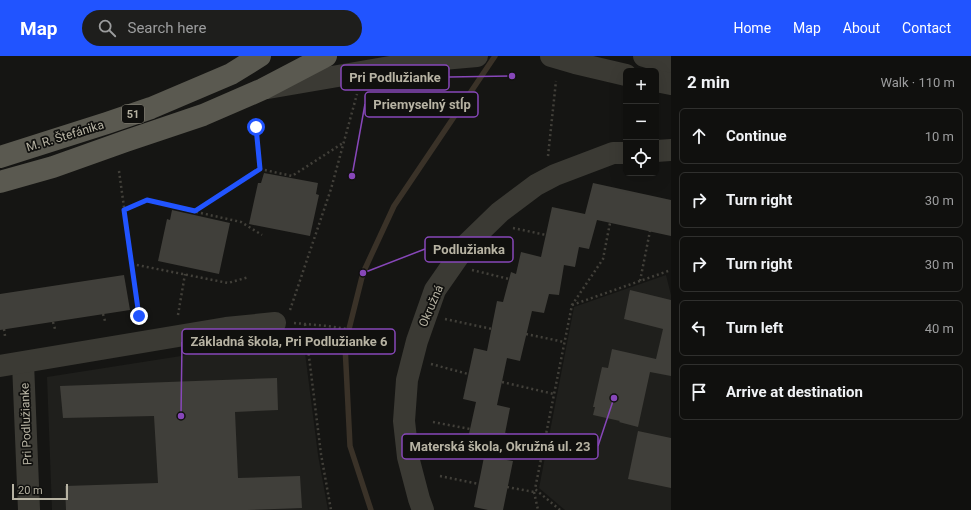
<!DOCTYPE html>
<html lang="en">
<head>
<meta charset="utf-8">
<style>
	body { margin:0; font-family:Roboto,sans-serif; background:#1e1e1c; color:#f1f3f6 }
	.controls { position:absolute; right:12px; top:12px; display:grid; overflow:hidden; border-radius:6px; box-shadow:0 4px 16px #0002 }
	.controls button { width:36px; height:36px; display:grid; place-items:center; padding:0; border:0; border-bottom:1px solid #30302e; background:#10100e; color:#f1f3f6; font:20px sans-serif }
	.scale { position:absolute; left:12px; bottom:10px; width:56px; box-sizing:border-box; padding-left:4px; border:2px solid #b7b3a3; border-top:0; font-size:11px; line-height:14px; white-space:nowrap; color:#b7b3a3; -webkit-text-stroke:3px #10100e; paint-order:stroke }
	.stop { position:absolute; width:12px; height:12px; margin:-9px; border:3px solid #2154ff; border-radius:50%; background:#fff }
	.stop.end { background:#2154ff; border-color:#fff; box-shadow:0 1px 4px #0008 }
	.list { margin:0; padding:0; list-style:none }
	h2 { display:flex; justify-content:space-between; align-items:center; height:52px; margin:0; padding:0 16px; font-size:17px }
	h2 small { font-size:13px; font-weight:400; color:#9c9d9e }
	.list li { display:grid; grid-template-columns:26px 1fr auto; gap:12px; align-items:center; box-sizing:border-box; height:56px; margin:0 8px 8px; padding:0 8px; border:1px solid #30302e; border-radius:6px }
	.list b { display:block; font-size:15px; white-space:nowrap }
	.list em { font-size:13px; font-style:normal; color:#9c9d9e }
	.icon { flex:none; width:22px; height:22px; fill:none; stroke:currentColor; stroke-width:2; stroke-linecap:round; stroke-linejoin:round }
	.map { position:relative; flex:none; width:671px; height:454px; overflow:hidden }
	header { display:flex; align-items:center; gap:24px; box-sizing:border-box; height:56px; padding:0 20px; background:#2154ff; color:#fff }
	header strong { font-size:19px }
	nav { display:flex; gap:22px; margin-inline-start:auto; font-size:14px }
	.search { width:280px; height:36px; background:#1e1e1c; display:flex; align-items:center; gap:10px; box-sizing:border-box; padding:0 14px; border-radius:22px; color:#9c9d9e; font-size:15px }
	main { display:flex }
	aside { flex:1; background:#10100e }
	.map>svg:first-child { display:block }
	.built { fill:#1f1f1c }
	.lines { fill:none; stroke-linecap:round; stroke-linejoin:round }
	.stream { stroke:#3a3228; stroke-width:5.5 }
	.building { fill:#403f3a }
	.path { stroke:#42403a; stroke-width:2.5; stroke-dasharray:2 3; stroke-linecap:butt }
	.street { stroke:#3b3a34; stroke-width:22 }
	.primary { stroke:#5a5950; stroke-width:22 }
	.route { stroke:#2154ff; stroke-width:5 }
	.labels { text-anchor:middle; stroke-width:3.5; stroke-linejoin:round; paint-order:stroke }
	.shield { fill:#10100e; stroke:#858276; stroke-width:1 }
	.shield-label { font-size:11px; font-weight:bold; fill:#b7b3a3 }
	.street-label { font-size:12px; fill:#b7b3a3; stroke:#10100e }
	.leader { fill:none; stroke:#8747b9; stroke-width:1.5 }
	.callout-dot { fill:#8747b9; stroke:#10100e; stroke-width:1.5 }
	.callout { fill:#10100e; stroke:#8747b9; stroke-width:1.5 }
	.callout-label { font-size:13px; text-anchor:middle; font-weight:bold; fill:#b7b3a3 }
</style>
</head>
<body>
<header>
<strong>Map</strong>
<div class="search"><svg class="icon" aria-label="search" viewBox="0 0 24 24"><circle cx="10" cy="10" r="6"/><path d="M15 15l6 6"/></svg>Search here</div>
<nav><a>Home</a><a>Map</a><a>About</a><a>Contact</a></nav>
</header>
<main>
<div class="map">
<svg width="671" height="454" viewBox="0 0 671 454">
	<rect width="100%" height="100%" fill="#151513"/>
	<!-- built -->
	<g class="built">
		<path d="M666,219L671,239V454H565L539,432L574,251Z"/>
		<path d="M303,281L318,399L328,454H52L47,321Z"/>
	</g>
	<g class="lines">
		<!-- stream -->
		<path class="stream" d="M371,454L350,390L345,289L363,217L394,150L495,0"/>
	</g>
	<!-- building -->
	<g class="building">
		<path d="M264,117L318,127L316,138L319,139L310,180L249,168L258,127H261Z"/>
		<path d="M593,127L671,144V180L597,164L589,193L579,191L575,211L564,209L559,239L549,238L544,257L532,255L520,305L507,302L497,349L510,352L500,403L513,405L503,454H488L474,451L484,401L465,396L476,346L463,343L474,292L487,295L497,245L503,246L511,216L516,218L521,196L541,201L552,151L585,158Z"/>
		<path d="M172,154L230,167L219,218L158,205L167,163L170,164Z"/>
		<path d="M124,219L130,254L0,274V238Z"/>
		<path d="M630,234L671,244V320L650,316L638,371L619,366L620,365L593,359L595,351H593L602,311L608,312L612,293L656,303L663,273L624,263Z"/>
		<path d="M277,322L278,354L235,356L238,422L300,420L302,452L247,454H66L65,430L158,427L154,360L63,362L60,330Z"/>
		<path d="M638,375L671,382V432L628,423Z"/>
	</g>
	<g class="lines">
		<!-- path -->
		<g class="path">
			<path d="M548,100L556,25"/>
			<path d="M260,113L292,120L343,87"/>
			<path d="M119,115L139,260"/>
			<path d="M124,154L147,145L241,166L262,179"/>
			<path d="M195,155L260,113L256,71"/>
			<path d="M513,172L546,179"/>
			<path d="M132,208L228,227L249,221"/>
			<path d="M472,214L509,223"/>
			<path d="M640,225L650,175"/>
			<path d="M572,249L671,214"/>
			<path d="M290,254L331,133L357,38"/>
			<path d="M103,258L105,265"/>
			<path d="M178,259L185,218"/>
			<path d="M445,263L492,273"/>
			<path d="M53,266L55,273"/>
			<path d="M294,267L328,270L398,281"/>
			<path d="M305,268L321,398L331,454"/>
			<path d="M4,273L5,280"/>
			<path d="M526,278L564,286"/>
			<path d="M431,308L468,318"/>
			<path d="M502,326L554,338"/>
			<path d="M433,366L470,373"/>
			<path d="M505,378L544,387"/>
			<path d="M440,420L479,428"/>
			<path d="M507,431L534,436"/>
			<path d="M534,436L538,454"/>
			<path d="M560,454L535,433L572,249L603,203L610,167"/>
		</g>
		<!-- street -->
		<g class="street">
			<path d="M551,0L575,7L626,19"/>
			<path d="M644,0L671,8"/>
			<path d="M656,25L671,28"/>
			<path d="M268,32L431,4L477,0"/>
			<path d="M656,95L671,94"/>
			<path d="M23,307L29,454"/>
			<path d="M0,310L226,272L275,267"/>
			<path d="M423,454L419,443L408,401L404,365L407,324L417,285L435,234L467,188L500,156L536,129L555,119L613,97H626"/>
		</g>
		<!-- primary -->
		<g class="primary">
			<path d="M0,101L107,67L151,52L231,18L260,0"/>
			<path d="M0,126L53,111L126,85L203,59L263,33L326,0"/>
		</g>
	</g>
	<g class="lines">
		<!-- route -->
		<path class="route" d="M139,260L124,154L147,144L195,155L260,113L256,71"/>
	</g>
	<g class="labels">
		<!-- shield labels -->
		<rect class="shield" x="122" y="49" width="22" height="18" rx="3"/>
		<g class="shield-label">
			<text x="133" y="62">51</text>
		</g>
		<!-- street labels -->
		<g class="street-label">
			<text transform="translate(65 80) rotate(-17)" y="4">M. R. Štefánika</text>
			<text transform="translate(431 250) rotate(-67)" y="4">Okružná</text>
			<text transform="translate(26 368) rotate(-92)" y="4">Pri Podlužianke</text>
		</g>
	</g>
	<!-- callouts -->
	<path class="leader" d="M512 20L449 21M352 120L365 48M363 217L425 193M181 360L182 286M614 342L598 390"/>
	<g class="callout-dot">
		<circle cx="512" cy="20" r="4"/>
		<circle cx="352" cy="120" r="4"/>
		<circle cx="363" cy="217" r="4"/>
		<circle cx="181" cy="360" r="4"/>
		<circle cx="614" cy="342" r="4"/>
	</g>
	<g class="callout">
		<rect x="341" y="9" width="108" height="25" rx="4"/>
		<rect x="365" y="36" width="113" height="25" rx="4"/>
		<rect x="425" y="181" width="88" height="25" rx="4"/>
		<rect x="182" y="273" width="213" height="25" rx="4"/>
		<rect x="402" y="378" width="196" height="25" rx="4"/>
	</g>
	<g class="callout-label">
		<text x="395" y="26">Pri Podlužianke</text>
		<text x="422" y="53">Priemyselný stĺp</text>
		<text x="469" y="198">Podlužianka</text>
		<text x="289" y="290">Základná škola, Pri Podlužianke 6</text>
		<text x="500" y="395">Materská škola, Okružná ul. 23</text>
	</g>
</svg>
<div class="controls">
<button>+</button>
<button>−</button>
<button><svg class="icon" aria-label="locate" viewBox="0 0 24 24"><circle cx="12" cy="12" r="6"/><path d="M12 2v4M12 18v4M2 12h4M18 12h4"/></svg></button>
</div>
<div class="scale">20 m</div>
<div class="stop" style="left:256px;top:71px"></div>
<div class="stop end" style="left:139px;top:260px"></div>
</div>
<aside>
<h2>2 min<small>Walk · 110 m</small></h2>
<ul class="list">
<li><svg class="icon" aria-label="ahead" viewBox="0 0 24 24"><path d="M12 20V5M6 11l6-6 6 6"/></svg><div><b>Continue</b></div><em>10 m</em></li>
<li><svg class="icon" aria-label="right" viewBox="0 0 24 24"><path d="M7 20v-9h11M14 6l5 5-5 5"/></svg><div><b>Turn right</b></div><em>30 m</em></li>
<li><svg class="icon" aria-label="right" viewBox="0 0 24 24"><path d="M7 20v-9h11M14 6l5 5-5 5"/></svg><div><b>Turn right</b></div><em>30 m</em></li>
<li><svg class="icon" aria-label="left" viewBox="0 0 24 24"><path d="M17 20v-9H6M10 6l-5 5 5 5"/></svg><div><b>Turn left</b></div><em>40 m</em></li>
<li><svg class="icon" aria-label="arrive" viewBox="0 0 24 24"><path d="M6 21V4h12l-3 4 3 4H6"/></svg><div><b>Arrive at destination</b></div></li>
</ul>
</aside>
</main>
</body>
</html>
